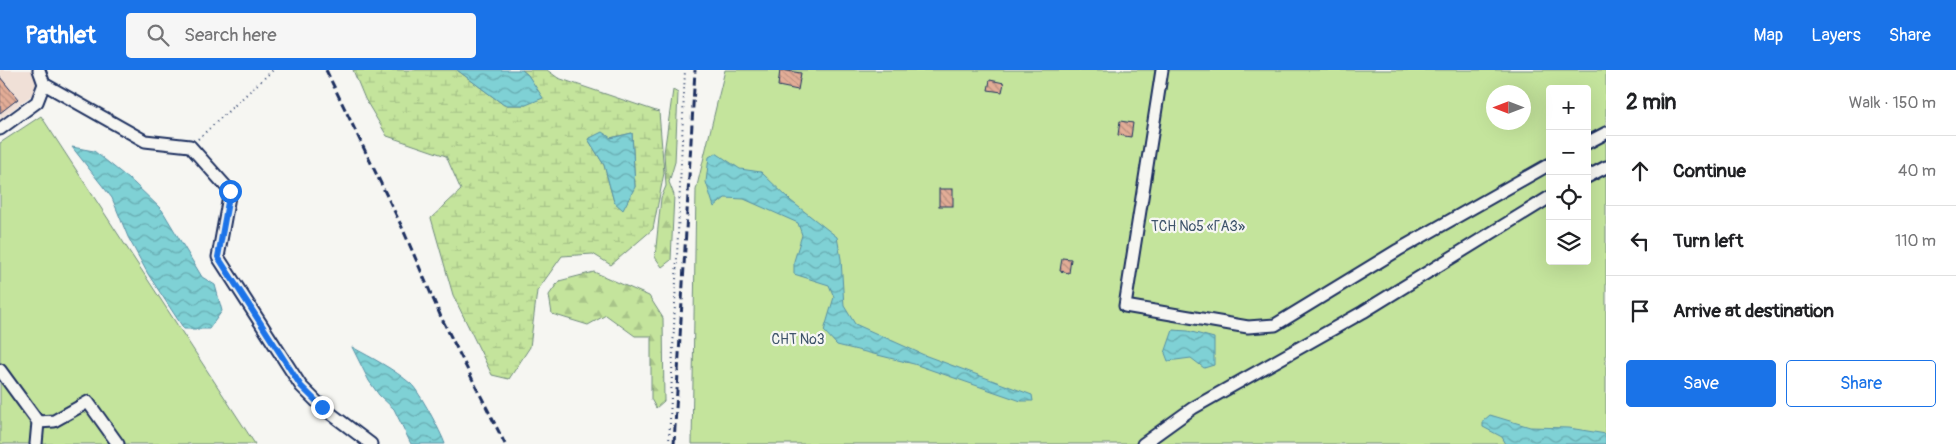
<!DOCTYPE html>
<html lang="en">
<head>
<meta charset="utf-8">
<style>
	body { margin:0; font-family:Pangolin,sans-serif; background:#f6f6f6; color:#202124 }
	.controls { position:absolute; right:15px; top:15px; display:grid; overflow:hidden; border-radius:5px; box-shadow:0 5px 20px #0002 }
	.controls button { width:45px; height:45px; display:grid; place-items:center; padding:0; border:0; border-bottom:1px solid #e0e0e0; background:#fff; color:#202124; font:25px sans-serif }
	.compass { position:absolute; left:1486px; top:15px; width:45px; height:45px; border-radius:50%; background:#fff; box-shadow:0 5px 20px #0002; rotate:270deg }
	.stop { position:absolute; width:15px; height:15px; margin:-11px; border:4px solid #1a73e8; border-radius:50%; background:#fff }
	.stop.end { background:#1a73e8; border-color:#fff; box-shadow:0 1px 5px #0008 }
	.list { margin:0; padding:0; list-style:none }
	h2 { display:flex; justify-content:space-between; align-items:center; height:65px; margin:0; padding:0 20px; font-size:21px }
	h2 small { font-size:16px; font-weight:400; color:#757577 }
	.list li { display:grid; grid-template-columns:32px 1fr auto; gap:15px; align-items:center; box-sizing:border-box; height:70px; padding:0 20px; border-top:1px solid #e0e0e0 }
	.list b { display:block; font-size:19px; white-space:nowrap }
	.list em { font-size:16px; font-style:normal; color:#757577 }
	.actions { display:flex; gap:10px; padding:15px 20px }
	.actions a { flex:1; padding:11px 0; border:1px solid #1a73e8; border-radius:5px; text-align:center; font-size:18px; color:#1a73e8 }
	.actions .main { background:#1a73e8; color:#fff }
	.icon { flex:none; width:28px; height:28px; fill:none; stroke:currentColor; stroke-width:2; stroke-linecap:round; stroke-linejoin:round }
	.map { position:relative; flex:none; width:1606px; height:374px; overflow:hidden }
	header { display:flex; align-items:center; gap:30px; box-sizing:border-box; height:70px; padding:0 25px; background:#1a73e8; color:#fff }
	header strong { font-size:24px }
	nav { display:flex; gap:28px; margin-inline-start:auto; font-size:18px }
	.search { width:350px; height:45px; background:#f6f6f6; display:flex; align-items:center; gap:12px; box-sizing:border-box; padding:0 18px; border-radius:5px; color:#757577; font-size:19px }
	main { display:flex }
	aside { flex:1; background:#fff }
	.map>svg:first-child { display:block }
	.built { fill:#f0e0d7 }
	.forest { fill:url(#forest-firs); stroke:#708a7d }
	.wetland { fill:url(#wetland-marsh); stroke:#708a7d; fill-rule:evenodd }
	.garden { fill:#c4e49c; stroke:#708a7d; fill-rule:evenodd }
	.water { fill:url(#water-waves); stroke:#5790a5 }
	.building { fill:url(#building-back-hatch); stroke:#1b2f5e }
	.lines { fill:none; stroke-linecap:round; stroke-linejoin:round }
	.minor-casing { stroke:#1b2f5e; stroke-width:15 }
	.path { stroke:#1b2f5e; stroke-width:2; stroke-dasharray:1 4; stroke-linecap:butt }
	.minor { stroke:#f6f6f2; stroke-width:11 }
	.rail { stroke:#1b2f5e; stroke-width:3; stroke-dasharray:8 4; stroke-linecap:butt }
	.route { stroke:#1a73e8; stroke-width:6 }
	.labels { text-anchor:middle; stroke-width:4.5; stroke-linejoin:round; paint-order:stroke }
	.park-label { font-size:14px; fill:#3d536a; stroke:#f6f6f2 }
</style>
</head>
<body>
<header>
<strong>Pathlet</strong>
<div class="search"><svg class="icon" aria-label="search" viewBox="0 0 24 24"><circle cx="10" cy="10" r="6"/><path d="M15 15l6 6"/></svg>Search here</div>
<nav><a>Map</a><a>Layers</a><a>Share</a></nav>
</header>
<main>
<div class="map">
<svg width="1606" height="374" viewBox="0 0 1606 374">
	<defs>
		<pattern id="forest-firs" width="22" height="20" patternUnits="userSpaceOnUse" patternTransform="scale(1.25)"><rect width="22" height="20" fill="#c4e49c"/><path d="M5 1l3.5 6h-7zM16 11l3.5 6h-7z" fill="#a8c489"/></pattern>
		<pattern id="wetland-marsh" width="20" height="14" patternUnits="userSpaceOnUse" patternTransform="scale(1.25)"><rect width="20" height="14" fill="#c4e49c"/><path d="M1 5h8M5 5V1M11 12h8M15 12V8" fill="none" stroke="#a8c489"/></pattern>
		<pattern id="water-waves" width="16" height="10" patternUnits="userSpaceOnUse" patternTransform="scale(1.25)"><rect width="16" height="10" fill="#7fd1d5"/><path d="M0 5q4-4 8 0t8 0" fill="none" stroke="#67aab0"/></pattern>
		<pattern id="building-back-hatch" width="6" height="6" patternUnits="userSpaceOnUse" patternTransform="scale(1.25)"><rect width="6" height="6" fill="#e3ad97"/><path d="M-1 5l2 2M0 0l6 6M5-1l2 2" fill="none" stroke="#b78d7e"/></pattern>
	</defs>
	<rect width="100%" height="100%" fill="#f6f6f2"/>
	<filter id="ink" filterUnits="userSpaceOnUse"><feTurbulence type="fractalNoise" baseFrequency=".02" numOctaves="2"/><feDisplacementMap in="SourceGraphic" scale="10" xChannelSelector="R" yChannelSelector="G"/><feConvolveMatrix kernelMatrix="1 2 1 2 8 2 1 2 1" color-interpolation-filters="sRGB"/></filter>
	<g filter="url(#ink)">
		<!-- built -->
		<path class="built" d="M0,0H38L40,8L36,22L0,49Z"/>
		<!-- forest -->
		<g class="forest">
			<path d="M673,20L678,23L675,92L669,112L674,125L671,190L662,197L655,187L661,128L666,116L664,83Z"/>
			<path d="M594,202L649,226L663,248L664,331L656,338L651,329V266H635L606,245L588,255L552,244L549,225L559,211Z"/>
		</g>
		<!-- wetland -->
		<path class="wetland" d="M353,0H457L504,35H526L528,5L522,0H547L558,8L659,42L664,103L653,159L611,195L593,184L562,186L537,221L530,277L509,309L492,305L453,225L431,148L461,120L446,86L387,66L365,29ZM632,63L635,117L614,132L604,95L588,69L610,68Z"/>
		<!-- garden -->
		<g class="garden">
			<path d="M725,0H1606V374H692L696,120ZM1550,19H1587V191H1550ZM1494,22H1524V52H1494Z"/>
			<path d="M41,46L255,374H0V73Z"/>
		</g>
		<!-- water -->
		<g class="water">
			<path d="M457,0H522L528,5L543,28L526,35H504Z"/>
			<path d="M602,62L611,68L632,63L635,117L623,140L614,132L604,95L588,69Z"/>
			<path d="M72,77L94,81L134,113L162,140L202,207L215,215L222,241L209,259H184L148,204L128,167L112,128Z"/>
			<path d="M716,83L740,99L761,102L791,131L837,167L841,189L844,236L855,254L924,285L1032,325L1033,331H1021L914,294L837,275L824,261L834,227L829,215L794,204V191L802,165L798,153L744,129L725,128L714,137L706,112L709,87Z"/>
			<path d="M1173,260L1188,261L1214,268V295L1204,298L1191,288L1168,291L1165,283Z"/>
			<path d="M352,277C372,288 394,299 411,314C419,321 441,362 445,374H411L394,339L379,325L369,311Z"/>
			<path d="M1490,345L1530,357L1569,358L1606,364V374H1506L1502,367L1483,357V351Z"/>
		</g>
		<!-- building -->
		<g class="building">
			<path d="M780,0L801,3L798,20L778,16Z"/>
			<path d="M0,7L18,29L0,43Z"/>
			<path d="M990,10L1004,13L1002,22L988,20Z"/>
			<path d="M1120,51L1133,53L1131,67L1118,65Z"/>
			<rect x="939" y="119" width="14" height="17"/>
			<path d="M1062,188L1071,189L1069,203L1060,201Z"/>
		</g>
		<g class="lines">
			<!-- minor casing -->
			<g class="minor-casing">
				<g id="minor">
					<path d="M1162,0L1125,236L1248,257L1275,255L1398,180L1550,94"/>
					<path d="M44,14L145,71L190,76L230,121L218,187L301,316L322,337L371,374"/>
					<path d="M0,59L37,32L44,14L39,0"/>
					<path d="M1587,73L1606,63"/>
					<path d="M1587,107L1606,97"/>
					<path d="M0,300L38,352L36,374"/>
					<path d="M38,352L54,351L88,332L118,374"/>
					<path d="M1143,374L1193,338L1363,242L1550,127"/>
				</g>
			</g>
			<!-- path -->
			<g class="path">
				<path d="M198,69L273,0"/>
				<path d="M669,374L685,0"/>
			</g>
			<!-- minor -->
			<use href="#minor" class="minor"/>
			<!-- rail -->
			<g class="rail">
				<path d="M326,0L401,155L441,247L505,374"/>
				<path d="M674,374L695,0"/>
			</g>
		</g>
	</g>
	<g class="lines" filter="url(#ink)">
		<!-- route -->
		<path class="route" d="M230,121L218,187L301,316L322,337"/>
	</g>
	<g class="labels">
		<!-- park labels -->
		<g class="park-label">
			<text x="1198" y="161">ТСН №5 «ГАЗ»</text>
			<text x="798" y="274">СНТ №3</text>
		</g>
	</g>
</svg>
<div class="controls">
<button>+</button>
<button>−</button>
<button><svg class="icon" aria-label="locate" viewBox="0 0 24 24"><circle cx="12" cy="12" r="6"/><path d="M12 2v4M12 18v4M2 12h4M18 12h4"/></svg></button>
<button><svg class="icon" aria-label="layers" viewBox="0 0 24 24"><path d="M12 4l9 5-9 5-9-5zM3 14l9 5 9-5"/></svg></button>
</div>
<svg class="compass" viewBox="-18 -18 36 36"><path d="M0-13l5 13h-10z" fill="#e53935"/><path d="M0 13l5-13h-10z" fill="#757577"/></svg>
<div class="stop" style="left:230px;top:121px"></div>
<div class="stop end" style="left:322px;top:337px"></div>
</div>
<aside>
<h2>2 min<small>Walk · 150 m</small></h2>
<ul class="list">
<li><svg class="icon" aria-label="ahead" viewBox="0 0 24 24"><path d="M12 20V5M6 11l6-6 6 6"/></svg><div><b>Continue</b></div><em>40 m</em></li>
<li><svg class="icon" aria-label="left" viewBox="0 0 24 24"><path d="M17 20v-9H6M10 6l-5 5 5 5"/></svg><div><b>Turn left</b></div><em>110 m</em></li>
<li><svg class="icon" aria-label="arrive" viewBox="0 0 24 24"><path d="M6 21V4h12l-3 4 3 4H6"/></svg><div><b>Arrive at destination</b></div></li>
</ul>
<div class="actions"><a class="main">Save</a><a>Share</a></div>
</aside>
</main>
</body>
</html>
